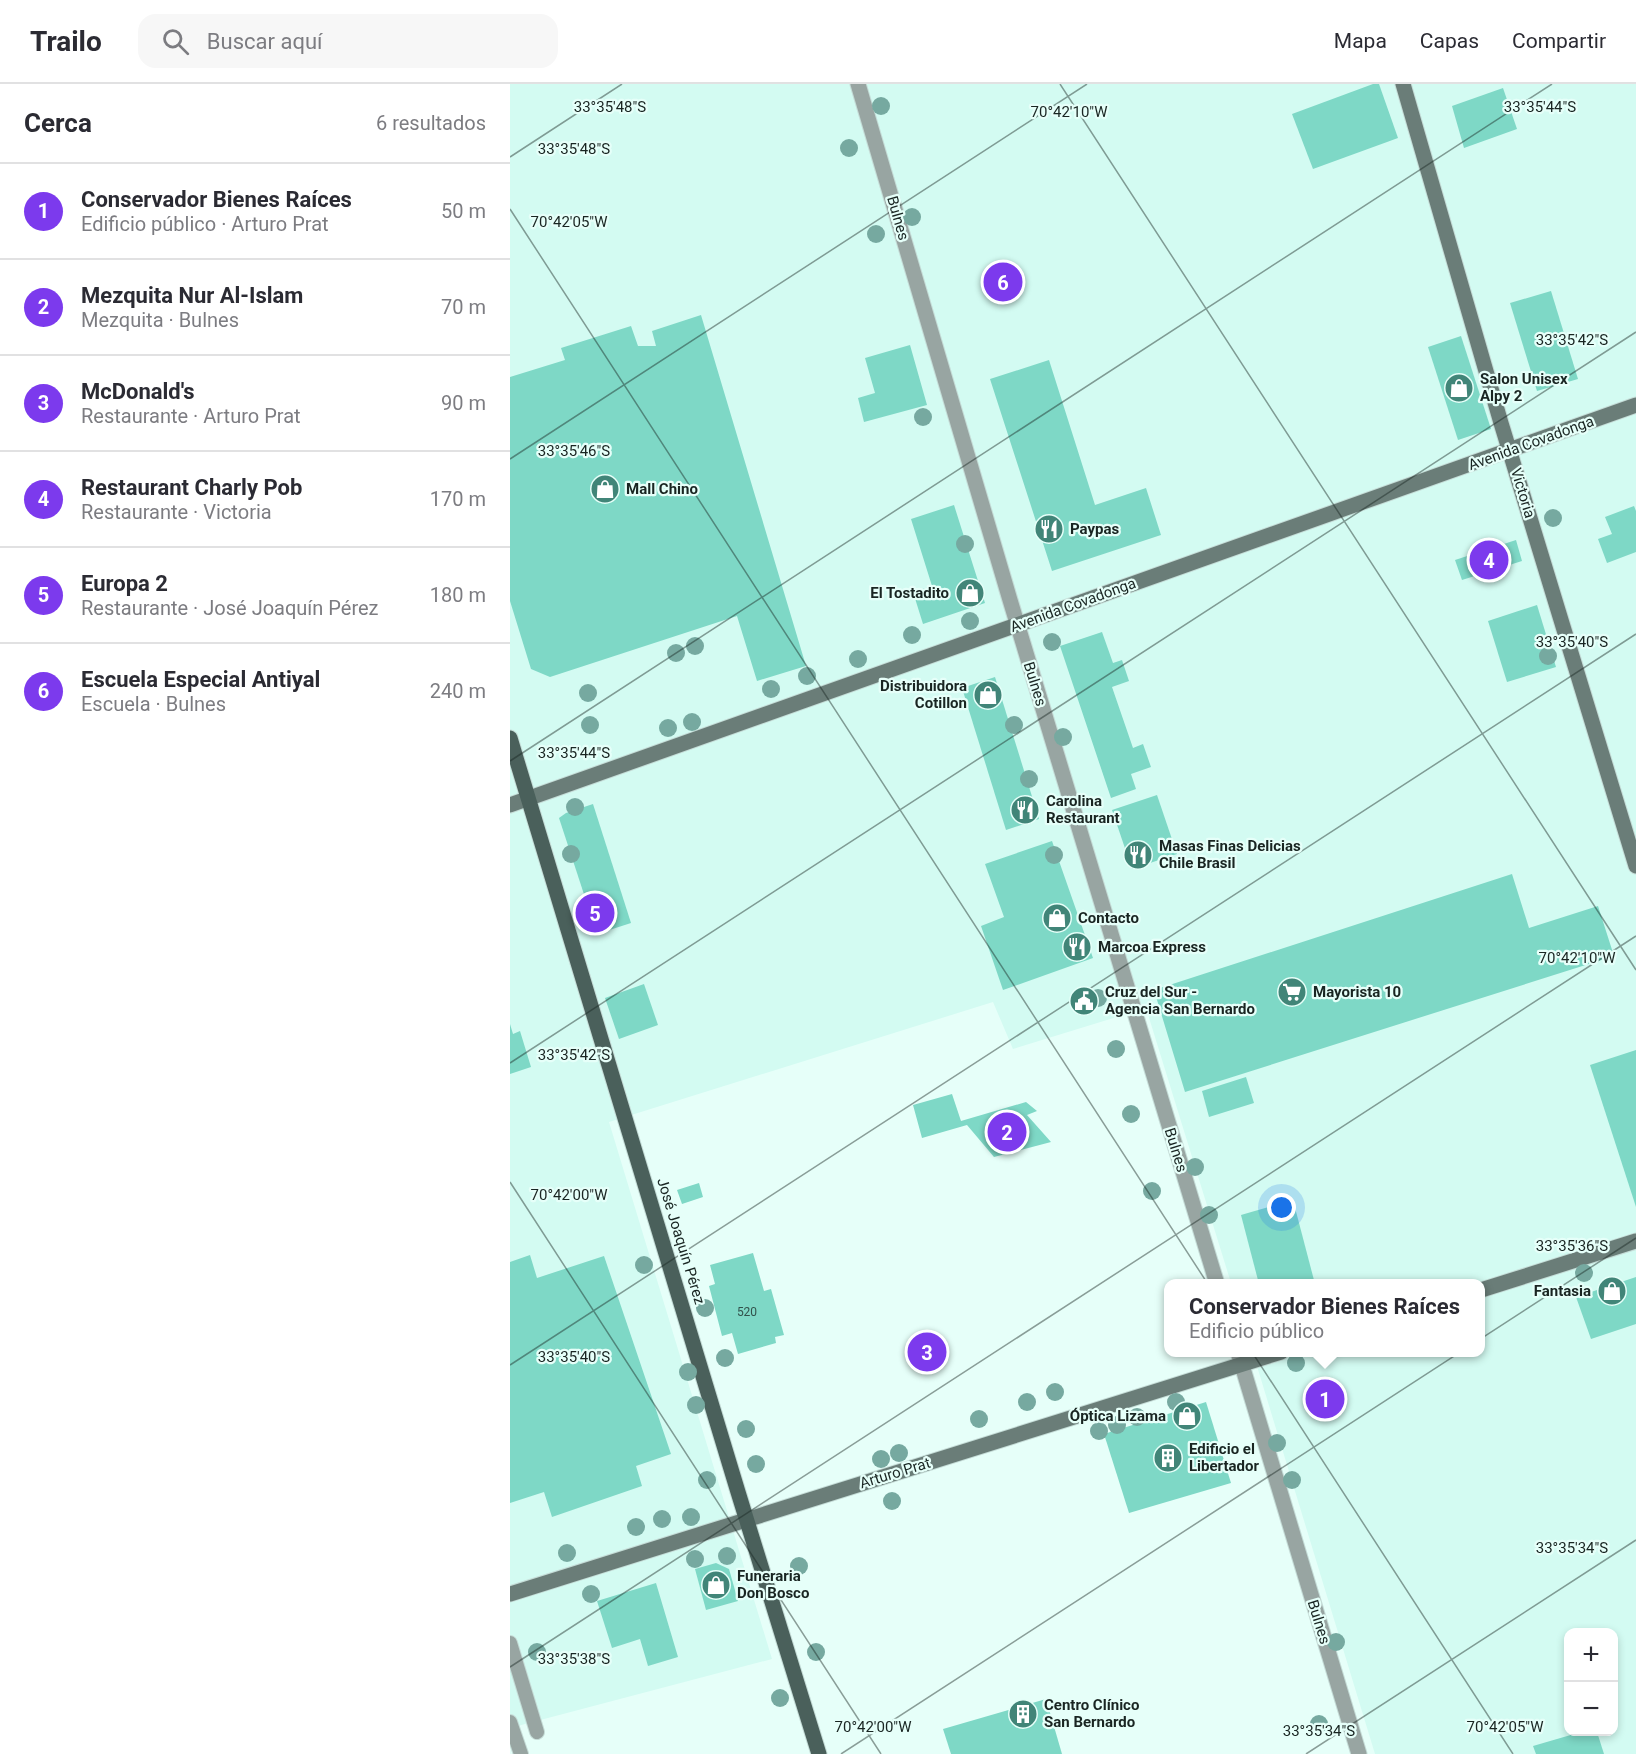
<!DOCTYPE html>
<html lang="es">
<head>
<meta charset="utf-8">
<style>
	body { margin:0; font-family:Roboto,sans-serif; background:#f7f7f7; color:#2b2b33 }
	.controls { position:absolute; right:18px; bottom:18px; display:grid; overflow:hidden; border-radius:12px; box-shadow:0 3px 9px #0003 }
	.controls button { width:54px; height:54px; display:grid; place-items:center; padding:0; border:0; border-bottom:2px solid #e1e1e2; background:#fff; color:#2b2b33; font:30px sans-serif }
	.you { position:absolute; left:772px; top:1124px; width:21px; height:21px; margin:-15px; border:4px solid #fff; border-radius:50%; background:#1a73e8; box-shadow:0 0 0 9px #1a73e833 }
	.badge { display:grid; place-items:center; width:39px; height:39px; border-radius:50%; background:#7c3aed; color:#fff; font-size:20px; font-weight:700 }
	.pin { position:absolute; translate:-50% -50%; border:3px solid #fff; box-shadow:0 2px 6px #0006 }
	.popup { position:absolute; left:654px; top:1195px; width:321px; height:78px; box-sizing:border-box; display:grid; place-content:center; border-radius:12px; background:#fff; filter:drop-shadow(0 2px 4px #0005); font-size:20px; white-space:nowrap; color:#7c7c81 }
	.popup b { font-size:22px; color:#2b2b33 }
	.popup::after { content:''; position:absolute; left:50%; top:100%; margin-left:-12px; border:12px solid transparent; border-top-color:#fff }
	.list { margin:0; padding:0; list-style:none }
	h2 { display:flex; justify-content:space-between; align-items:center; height:78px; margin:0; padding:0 24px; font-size:26px }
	h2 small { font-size:20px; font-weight:400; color:#7c7c81 }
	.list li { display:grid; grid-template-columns:39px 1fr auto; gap:18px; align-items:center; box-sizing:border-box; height:96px; padding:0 24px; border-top:2px solid #e1e1e2 }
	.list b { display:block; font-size:22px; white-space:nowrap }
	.list p { margin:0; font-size:20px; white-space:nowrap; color:#7c7c81 }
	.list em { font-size:20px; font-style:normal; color:#7c7c81 }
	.icon { flex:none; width:33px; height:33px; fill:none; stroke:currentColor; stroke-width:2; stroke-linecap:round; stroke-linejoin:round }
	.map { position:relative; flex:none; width:1126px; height:1670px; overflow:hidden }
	header { display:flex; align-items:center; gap:36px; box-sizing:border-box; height:84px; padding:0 30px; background:#fff; border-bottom:2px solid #e1e1e2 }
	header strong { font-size:28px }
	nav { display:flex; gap:33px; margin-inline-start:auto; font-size:21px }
	.search { width:420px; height:54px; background:#f7f7f7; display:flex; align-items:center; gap:15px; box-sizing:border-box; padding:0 21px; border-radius:18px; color:#7c7c81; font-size:22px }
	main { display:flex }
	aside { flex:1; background:#fff }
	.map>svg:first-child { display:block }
	.built { fill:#d3fbf2; fill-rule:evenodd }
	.building { fill:#7ed8c6 }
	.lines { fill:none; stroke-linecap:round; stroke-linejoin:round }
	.lane-casing { stroke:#c5dcd7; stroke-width:16 }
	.street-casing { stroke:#c5dcd7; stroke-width:17 }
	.secondary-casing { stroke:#c5dcd7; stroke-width:17 }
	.primary-casing { stroke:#c5dcd7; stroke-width:17 }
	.lane { stroke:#98a5a2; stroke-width:14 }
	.street { stroke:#98a5a2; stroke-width:15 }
	.secondary { stroke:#6a7d78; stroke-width:15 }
	.primary { stroke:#4a605b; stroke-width:15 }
	.tree { fill:#76a9a0 }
	.ticks { fill:none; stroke:#192522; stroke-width:1.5; stroke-opacity:0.45 }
	.labels { text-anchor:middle; stroke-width:4.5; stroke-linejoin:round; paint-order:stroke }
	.number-label { font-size:12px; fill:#32524b }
	.street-label { font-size:15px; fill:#192522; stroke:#e6fff9 }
	.poi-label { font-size:15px; font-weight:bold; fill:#192522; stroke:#e6fff9; text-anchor:start }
	.ticks-label { font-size:15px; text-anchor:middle; fill:#192522; stroke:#e6fff9; stroke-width:4.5; stroke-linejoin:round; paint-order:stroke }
</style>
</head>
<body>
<header>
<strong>Trailo</strong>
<div class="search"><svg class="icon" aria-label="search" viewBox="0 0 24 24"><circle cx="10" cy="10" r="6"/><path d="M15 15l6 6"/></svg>Buscar aquí</div>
<nav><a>Mapa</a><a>Capas</a><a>Compartir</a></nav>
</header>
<main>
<aside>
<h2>Cerca<small>6 resultados</small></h2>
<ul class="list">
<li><span class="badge">1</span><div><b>Conservador Bienes Raíces</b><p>Edificio público · Arturo Prat</p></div><em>50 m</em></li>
<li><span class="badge">2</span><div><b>Mezquita Nur Al-Islam</b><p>Mezquita · Bulnes</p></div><em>70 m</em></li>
<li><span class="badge">3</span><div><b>McDonald's</b><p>Restaurante · Arturo Prat</p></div><em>90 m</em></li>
<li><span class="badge">4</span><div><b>Restaurant Charly Pob</b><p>Restaurante · Victoria</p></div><em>170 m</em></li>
<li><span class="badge">5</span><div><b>Europa 2</b><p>Restaurante · José Joaquín Pérez</p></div><em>180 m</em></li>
<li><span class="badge">6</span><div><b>Escuela Especial Antiyal</b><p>Escuela · Bulnes</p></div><em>240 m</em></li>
</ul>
</aside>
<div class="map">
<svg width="1126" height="1670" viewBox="0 0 1126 1670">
	<rect width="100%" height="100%" fill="#e6fff9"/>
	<!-- built -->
	<path class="built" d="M0,0H1126V1670H865L743,1269L971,1268V1200L721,1199L636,924L503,965L483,918L99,1038L262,1575L0,1644ZM1058,1548H1104V1648H1058Z"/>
	<!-- building -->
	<g class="building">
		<path d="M863,0H869L888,54L803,85L782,30Z"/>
		<path d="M993,4L1007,45L954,64L942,22Z"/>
		<path d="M1041,207L1068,295L1027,307L1000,219Z"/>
		<path d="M191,231L296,582L247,597L227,532L40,593L21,585L0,517V293L55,276L51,264L121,242L128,262H146L142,247Z"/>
		<path d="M951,252L981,345L948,356L918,263Z"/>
		<path d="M400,261L417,321L354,338L348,314L365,309L355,274Z"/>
		<path d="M539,276L585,421L636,404L651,451L542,487L480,295Z"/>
		<path d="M444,421L475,519L413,540L403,508L422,502L401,435Z"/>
		<path d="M1124,422L1126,427V468L1097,479L1088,455L1102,450L1095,433Z"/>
		<path d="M1006,456L1012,477L952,496L945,476Z"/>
		<path d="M1027,521L1046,583L997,598L978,537Z"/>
		<path d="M592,548L603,579L612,576L619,597L602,603L623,664L633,660L641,683L621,690L626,705L601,714L550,562Z"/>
		<path d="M485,593L529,735L496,746L452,604Z"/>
		<path d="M647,711L667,770L622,785L602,726Z"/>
		<path d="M83,720L121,839L87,850L49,734L56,729Z"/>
		<path d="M542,757L583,874L493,906L471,842L494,833L475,780Z"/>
		<path d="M1002,790L1019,844L1088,822L1104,872L675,1008L644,906Z"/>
		<path d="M134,900L148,941L109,955L95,914Z"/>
		<path d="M0,940L3,950L10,947L21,983L0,990Z"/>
		<path d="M1126,966V1123L1080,981Z"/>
		<path d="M736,993L744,1019L699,1033L692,1007Z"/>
		<path d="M442,1010L451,1037L516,1018L527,1027L517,1031L541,1058L484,1073L457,1041L412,1054L403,1021Z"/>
		<path d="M189,1099L193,1113L172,1120L167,1106Z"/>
		<path d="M783,1116L805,1200H749L731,1131Z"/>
		<path d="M243,1169L254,1207L261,1205L274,1251L265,1253L266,1259L228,1270L222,1249L212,1252L199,1202L205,1200L200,1181Z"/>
		<path d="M20,1171L27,1194L94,1172L161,1370L126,1382L132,1402L42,1433L34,1408L0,1419V1178Z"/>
		<path d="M1126,1193V1240L1081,1255L1066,1213Z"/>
		<path d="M696,1318L721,1399L619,1429L594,1350Z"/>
		<path d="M206,1479L219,1485L228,1517L196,1526L185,1485Z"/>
		<path d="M146,1499L168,1573L138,1582L130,1555L102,1564L87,1517Z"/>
		<path d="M536,1615L552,1670H441L433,1645Z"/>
		<path d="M1071,1648H1087L1094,1670H1026L1023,1662Z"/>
	</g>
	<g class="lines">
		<!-- lane casing -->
		<g class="lane-casing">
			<g id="lane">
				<path d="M0,1559L27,1648"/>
				<path d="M0,1638L11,1670"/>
			</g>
		</g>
		<!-- street casing -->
		<g class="street-casing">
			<g id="street">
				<path d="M348,0L500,516L707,1200"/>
				<path d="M728,1268L849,1670"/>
			</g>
		</g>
		<!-- secondary casing -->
		<g class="secondary-casing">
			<g id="secondary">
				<path d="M893,0L991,339L1126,782"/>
				<path d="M0,721L1126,321"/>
				<path d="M971,1206L1126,1157"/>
				<path d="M0,1510L771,1268"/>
			</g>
		</g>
		<!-- primary casing -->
		<g class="primary-casing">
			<path id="primary" d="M0,654L228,1408L309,1670"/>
		</g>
		<!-- lane -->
		<use href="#lane" class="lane"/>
		<!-- street -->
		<use href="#street" class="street"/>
		<!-- secondary -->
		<use href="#secondary" class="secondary"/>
		<!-- primary -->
		<use href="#primary" class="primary"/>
	</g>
	<!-- trees -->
	<g class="tree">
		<circle cx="371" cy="22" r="9"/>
		<circle cx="339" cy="64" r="9"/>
		<circle cx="402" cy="133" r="9"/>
		<circle cx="366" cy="150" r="9"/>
		<circle cx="413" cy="333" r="9"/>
		<circle cx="1043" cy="434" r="9"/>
		<circle cx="455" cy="460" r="9"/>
		<circle cx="460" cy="537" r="9"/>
		<circle cx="402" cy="551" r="9"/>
		<circle cx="542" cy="558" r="9"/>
		<circle cx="185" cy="562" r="9"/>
		<circle cx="166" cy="569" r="9"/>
		<circle cx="1038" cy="572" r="9"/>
		<circle cx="348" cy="575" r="9"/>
		<circle cx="297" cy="592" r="9"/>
		<circle cx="261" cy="605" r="9"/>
		<circle cx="78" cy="609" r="9"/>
		<circle cx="182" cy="638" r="9"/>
		<circle cx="80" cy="641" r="9"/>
		<circle cx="504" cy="641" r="9"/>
		<circle cx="158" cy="644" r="9"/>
		<circle cx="553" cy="653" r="9"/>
		<circle cx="519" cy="695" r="9"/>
		<circle cx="65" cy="723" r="9"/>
		<circle cx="61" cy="770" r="9"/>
		<circle cx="544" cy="771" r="9"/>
		<circle cx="76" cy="820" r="9"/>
		<circle cx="588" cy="914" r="9"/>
		<circle cx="606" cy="965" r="9"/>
		<circle cx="621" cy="1030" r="9"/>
		<circle cx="685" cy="1083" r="9"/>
		<circle cx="642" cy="1107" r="9"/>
		<circle cx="699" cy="1131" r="9"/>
		<circle cx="134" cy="1181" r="9"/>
		<circle cx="1074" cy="1189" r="9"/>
		<circle cx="195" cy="1224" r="9"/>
		<circle cx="215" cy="1274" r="9"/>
		<circle cx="786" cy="1279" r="9"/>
		<circle cx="178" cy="1288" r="9"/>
		<circle cx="545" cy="1308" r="9"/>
		<circle cx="517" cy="1318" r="9"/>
		<circle cx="666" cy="1318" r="9"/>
		<circle cx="186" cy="1321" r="9"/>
		<circle cx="627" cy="1333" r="9"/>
		<circle cx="469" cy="1335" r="9"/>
		<circle cx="607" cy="1341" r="9"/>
		<circle cx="236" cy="1345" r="9"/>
		<circle cx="589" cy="1347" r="9"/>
		<circle cx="767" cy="1359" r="9"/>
		<circle cx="389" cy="1369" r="9"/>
		<circle cx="371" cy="1375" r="9"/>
		<circle cx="246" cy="1380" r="9"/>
		<circle cx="197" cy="1396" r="9"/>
		<circle cx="782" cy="1396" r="9"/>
		<circle cx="382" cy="1417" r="9"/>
		<circle cx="181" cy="1433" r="9"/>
		<circle cx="152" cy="1435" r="9"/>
		<circle cx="126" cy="1443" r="9"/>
		<circle cx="57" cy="1469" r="9"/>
		<circle cx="217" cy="1472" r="9"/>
		<circle cx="185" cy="1475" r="9"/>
		<circle cx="289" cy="1482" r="9"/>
		<circle cx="81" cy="1510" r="9"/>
		<circle cx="826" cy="1558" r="9"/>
		<circle cx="27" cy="1568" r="9"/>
		<circle cx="306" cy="1568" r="9"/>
		<circle cx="270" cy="1614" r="9"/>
		<circle cx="809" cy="1640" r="9"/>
	</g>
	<!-- ticks -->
	<path class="ticks" d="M550,0L1126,886M0,73L112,0M0,125L1003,1670M0,375L577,0M0,677L1042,0M0,979L1126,248M0,1098L371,1670M0,1281L1126,550M0,1583L1126,852M331,1670L1126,1154M796,1670L1126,1456"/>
	<!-- icons -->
	<defs>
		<g id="shop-disc" transform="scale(1.5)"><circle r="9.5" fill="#418578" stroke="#e6fff9"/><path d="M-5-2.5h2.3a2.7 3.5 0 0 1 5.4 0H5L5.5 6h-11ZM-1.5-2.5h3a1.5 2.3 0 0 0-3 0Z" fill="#fff"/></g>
		<g id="restaurant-disc" transform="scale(1.5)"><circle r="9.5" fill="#418578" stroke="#e6fff9"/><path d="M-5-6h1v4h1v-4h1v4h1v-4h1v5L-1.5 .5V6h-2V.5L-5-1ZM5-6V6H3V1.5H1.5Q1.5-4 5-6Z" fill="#fff"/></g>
		<g id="supermarket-disc" transform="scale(1.5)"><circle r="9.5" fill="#418578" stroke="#e6fff9"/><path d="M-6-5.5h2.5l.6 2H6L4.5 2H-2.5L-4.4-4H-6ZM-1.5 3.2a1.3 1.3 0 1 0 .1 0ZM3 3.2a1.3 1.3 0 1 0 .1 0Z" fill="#fff"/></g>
		<g id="civic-disc" transform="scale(1.5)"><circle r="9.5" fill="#418578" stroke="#e6fff9"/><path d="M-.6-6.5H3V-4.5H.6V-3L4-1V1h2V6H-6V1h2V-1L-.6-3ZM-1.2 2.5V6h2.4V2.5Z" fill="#fff"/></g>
		<g id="building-disc" transform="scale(1.5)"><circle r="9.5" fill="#418578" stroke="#e6fff9"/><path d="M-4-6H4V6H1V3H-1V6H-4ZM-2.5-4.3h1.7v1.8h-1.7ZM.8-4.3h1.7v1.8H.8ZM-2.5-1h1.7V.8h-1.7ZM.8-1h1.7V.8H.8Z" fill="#fff"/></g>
	</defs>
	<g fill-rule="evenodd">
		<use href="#shop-disc" x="949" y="304"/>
		<use href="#shop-disc" x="95" y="405"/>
		<use href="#restaurant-disc" x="539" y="445"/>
		<use href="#shop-disc" x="460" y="509"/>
		<use href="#shop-disc" x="478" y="611"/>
		<use href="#restaurant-disc" x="515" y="726"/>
		<use href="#restaurant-disc" x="628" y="771"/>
		<use href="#shop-disc" x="547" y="834"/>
		<use href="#restaurant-disc" x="567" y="863"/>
		<use href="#supermarket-disc" x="782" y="908"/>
		<use href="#civic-disc" x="574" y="917"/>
		<use href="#shop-disc" x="1102" y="1207"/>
		<use href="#shop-disc" x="677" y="1332"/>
		<use href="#building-disc" x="658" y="1374"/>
		<use href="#shop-disc" x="206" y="1501"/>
		<use href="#building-disc" x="513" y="1630"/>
	</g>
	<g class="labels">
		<!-- number labels -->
		<g class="number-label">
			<text x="237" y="1232">520</text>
		</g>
		<!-- street labels -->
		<g class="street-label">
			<text transform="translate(388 134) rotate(74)" y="5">Bulnes</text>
			<text transform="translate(1021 359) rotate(-20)" y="5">Avenida Covadonga</text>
			<text transform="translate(1013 409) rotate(73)" y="5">Victoria</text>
			<text transform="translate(563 521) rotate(-20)" y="5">Avenida Covadonga</text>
			<text transform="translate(525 600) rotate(73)" y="5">Bulnes</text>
			<text transform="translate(666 1066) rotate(73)" y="5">Bulnes</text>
			<text transform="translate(171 1157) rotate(73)" y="5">José Joaquín Pérez</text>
			<text transform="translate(385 1389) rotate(-17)" y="5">Arturo Prat</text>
			<text transform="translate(809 1538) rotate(73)" y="5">Bulnes</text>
		</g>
		<!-- poi labels -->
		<g class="poi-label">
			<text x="970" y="300">Salon Unisex<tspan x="970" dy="17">Alpy 2</tspan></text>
			<text x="116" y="410">Mall Chino</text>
			<text x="560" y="450">Paypas</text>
			<text x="439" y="514" text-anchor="end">El Tostadito</text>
			<text x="457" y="607" text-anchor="end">Distribuidora<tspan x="457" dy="17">Cotillon</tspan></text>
			<text x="536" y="722">Carolina<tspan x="536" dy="17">Restaurant</tspan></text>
			<text x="649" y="767">Masas Finas Delicias<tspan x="649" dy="17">Chile Brasil</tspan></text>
			<text x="568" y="839">Contacto</text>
			<text x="588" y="868">Marcoa Express</text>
			<text x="595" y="913">Cruz del Sur -<tspan x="595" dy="17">Agencia San Bernardo</tspan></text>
			<text x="803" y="913">Mayorista 10</text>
			<text x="1081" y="1212" text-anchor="end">Fantasia</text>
			<text x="656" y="1337" text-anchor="end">Óptica Lizama</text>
			<text x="679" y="1370">Edificio el<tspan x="679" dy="17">Libertador</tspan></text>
			<text x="227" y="1497">Funeraria<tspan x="227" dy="17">Don Bosco</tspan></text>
			<text x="534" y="1626">Centro Clínico<tspan x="534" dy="17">San Bernardo</tspan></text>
		</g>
	</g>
	<g class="ticks-label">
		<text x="100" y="28">33°35'48"S</text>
		<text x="1030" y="28">33°35'44"S</text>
		<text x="559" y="33">70°42'10"W</text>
		<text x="64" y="70">33°35'48"S</text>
		<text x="59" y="143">70°42'05"W</text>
		<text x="1062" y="261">33°35'42"S</text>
		<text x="64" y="372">33°35'46"S</text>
		<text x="1062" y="563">33°35'40"S</text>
		<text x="64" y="674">33°35'44"S</text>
		<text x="1067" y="879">70°42'10"W</text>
		<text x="64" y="976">33°35'42"S</text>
		<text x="59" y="1116">70°42'00"W</text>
		<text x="1062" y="1167">33°35'36"S</text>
		<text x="64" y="1278">33°35'40"S</text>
		<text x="1062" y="1469">33°35'34"S</text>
		<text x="64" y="1580">33°35'38"S</text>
		<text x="363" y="1648">70°42'00"W</text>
		<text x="995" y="1648">70°42'05"W</text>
		<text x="809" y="1652">33°35'34"S</text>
	</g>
</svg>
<div class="controls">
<button>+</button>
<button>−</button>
</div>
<div class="you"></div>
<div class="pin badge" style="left:815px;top:1315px">1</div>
<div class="popup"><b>Conservador Bienes Raíces</b>Edificio público</div>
<div class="pin badge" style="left:497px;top:1048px">2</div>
<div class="pin badge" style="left:417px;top:1268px">3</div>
<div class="pin badge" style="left:979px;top:476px">4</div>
<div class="pin badge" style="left:85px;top:829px">5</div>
<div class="pin badge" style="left:493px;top:198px">6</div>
</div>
</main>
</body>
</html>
